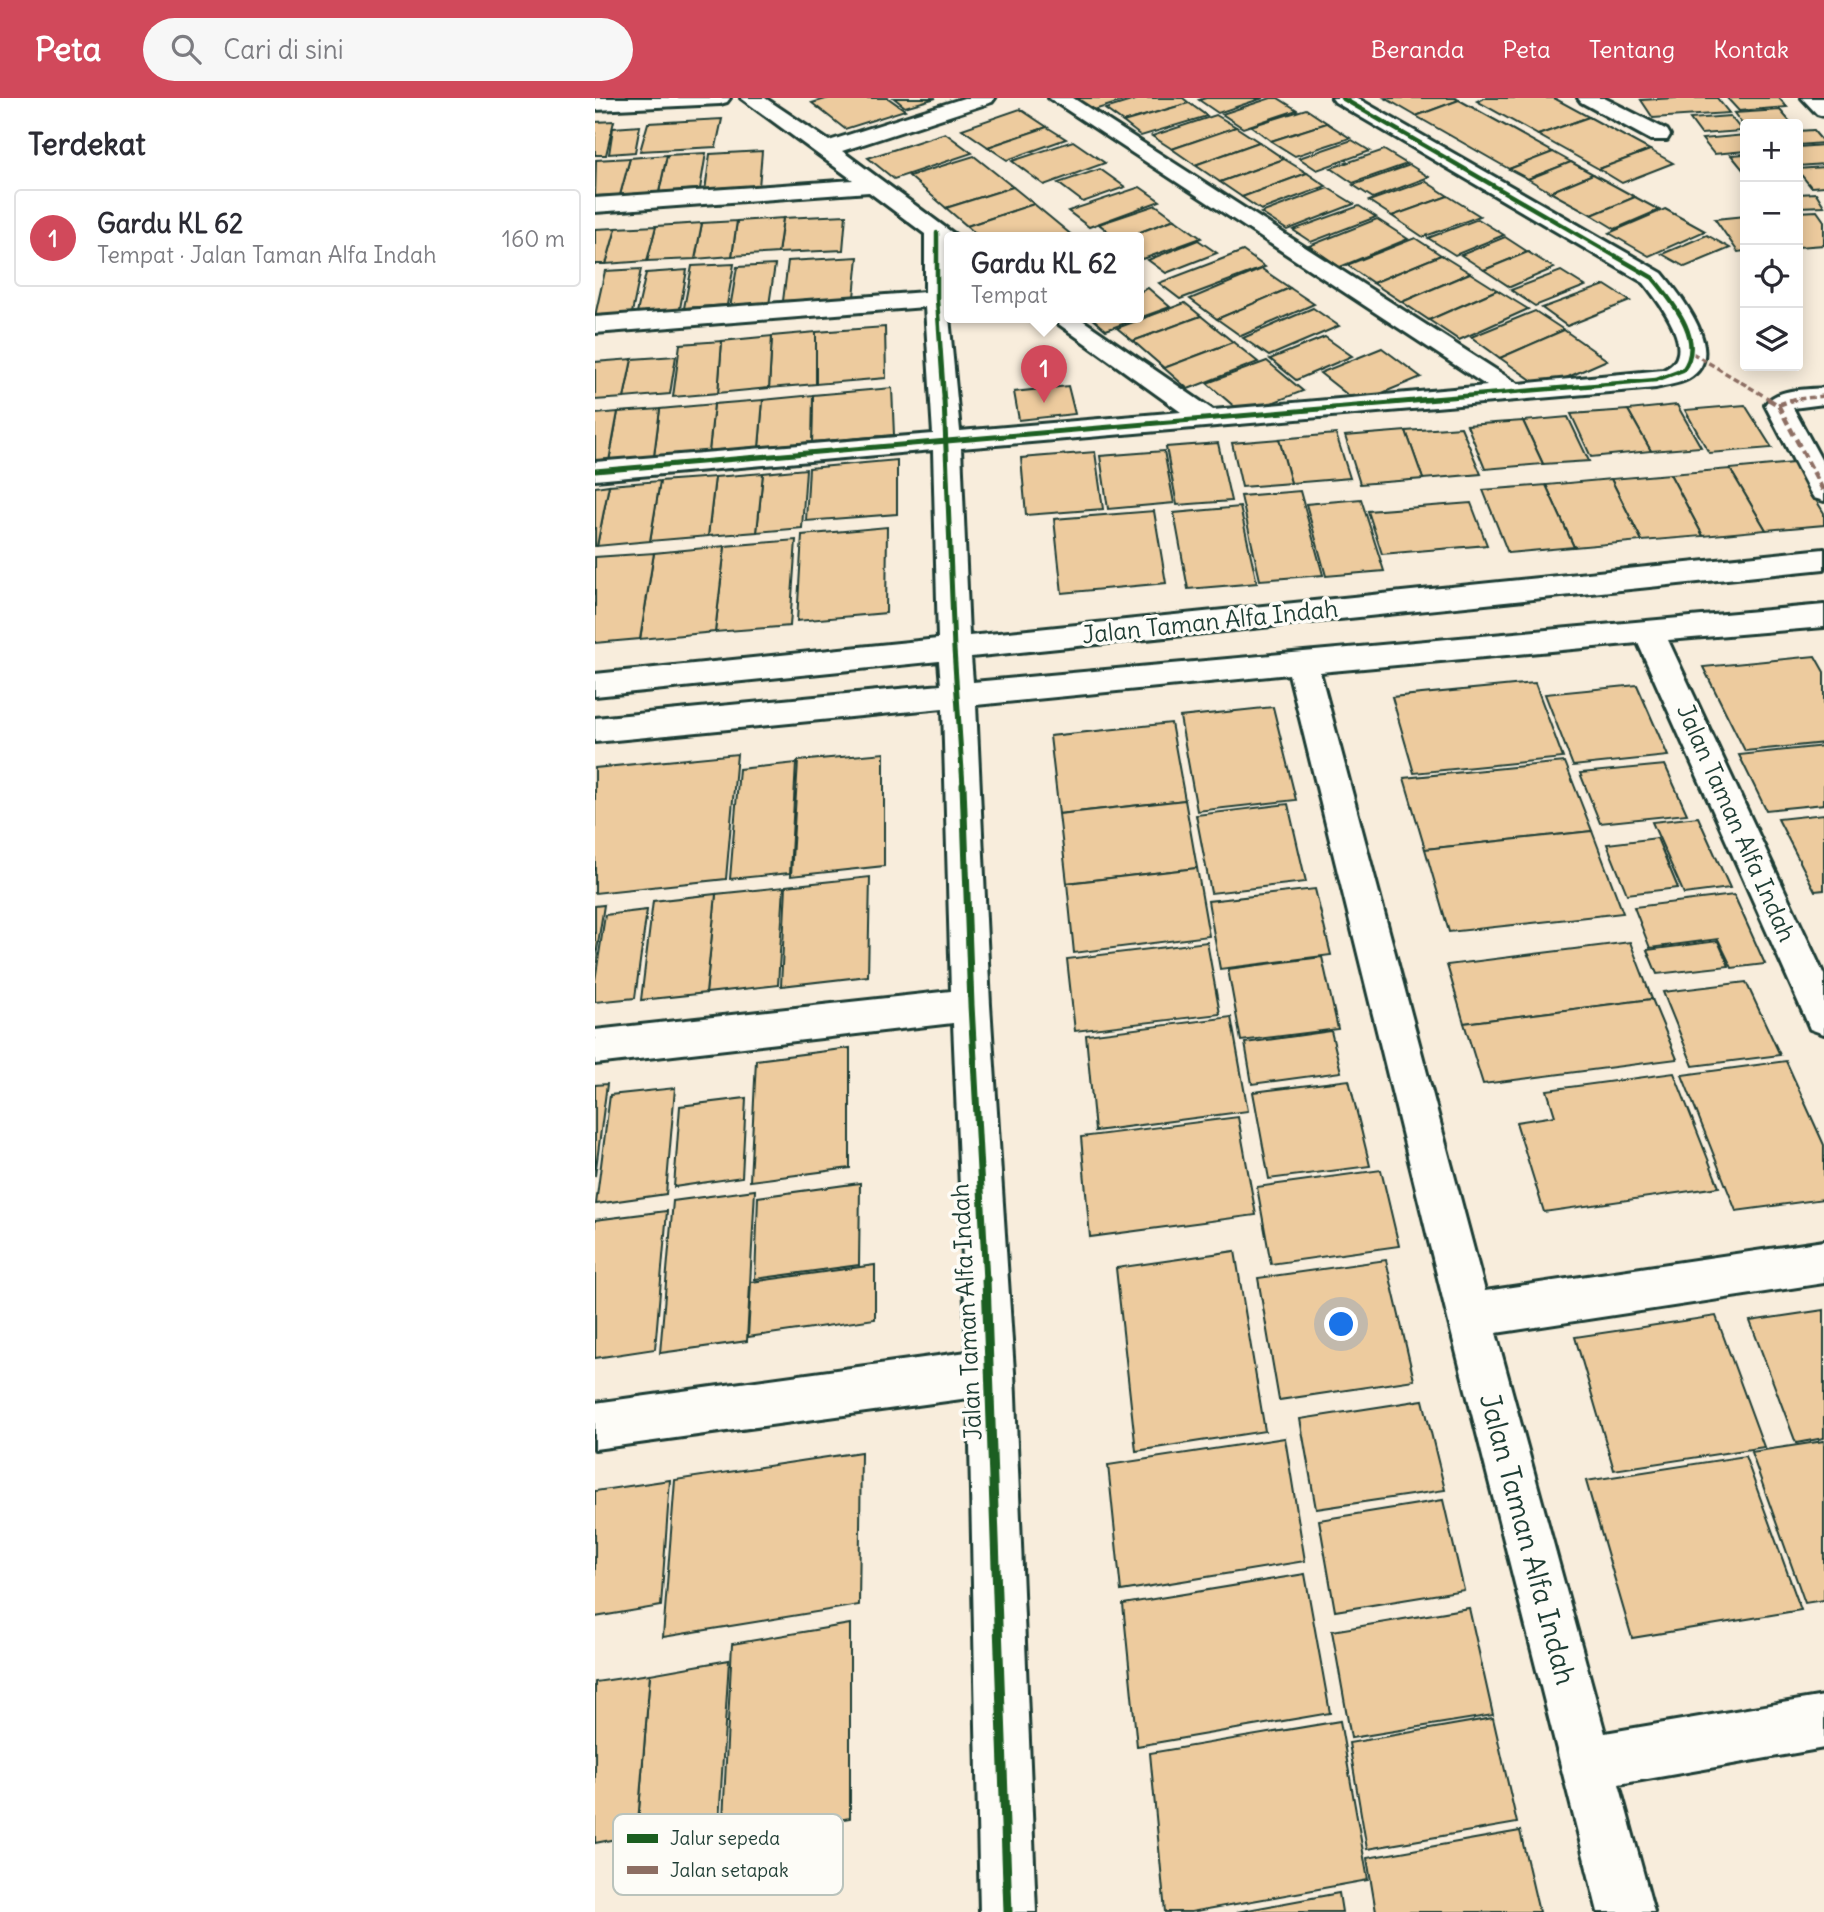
<!DOCTYPE html>
<html lang="id">
<head>
<meta charset="utf-8">
<style>
	body { margin:0; font-family:Delius,sans-serif; background:#f7f7f7; color:#2b2b33 }
	.controls { position:absolute; right:21px; top:21px; display:grid; overflow:hidden; border-radius:7px; box-shadow:0 4px 18px #0003 }
	.controls button { width:63px; height:63px; display:grid; place-items:center; padding:0; border:0; border-bottom:2px solid #e1e1e2; background:#fff; color:#2b2b33; font:35px sans-serif }
	.you { position:absolute; left:747px; top:1227px; width:24px; height:24px; margin:-18px; border:5px solid #fff; border-radius:50%; background:#1a73e8; box-shadow:0 0 0 10px #1a73e833 }
	.badge { display:grid; place-items:center; width:46px; height:46px; border-radius:50%; background:#d1495b; color:#fff; font-size:23px; font-weight:700 }
	.pin { position:absolute; translate:-50% -58px; filter:drop-shadow(0 2px 4px #0008) }
	.pin::after { content:''; position:absolute; top:37px; width:24px; height:21px; background:inherit; clip-path:polygon(0 0,100% 0,50% 100%) }
	.popup { position:absolute; left:349px; top:134px; width:200px; height:91px; box-sizing:border-box; display:grid; place-content:center; border-radius:7px; background:#fff; filter:drop-shadow(0 2px 5px #0005); font-size:23px; white-space:nowrap; color:#7c7c81 }
	.popup b { font-size:26px; color:#2b2b33 }
	.popup::after { content:''; position:absolute; left:50%; top:100%; margin-left:-14px; border:14px solid transparent; border-top-color:#fff }
	.list { margin:0; padding:0; list-style:none }
	h2 { display:flex; justify-content:space-between; align-items:center; height:91px; margin:0; padding:0 28px; font-size:30px }
	h2 small { font-size:23px; font-weight:400; color:#7c7c81 }
	.list li { display:grid; grid-template-columns:46px 1fr auto; gap:21px; align-items:center; box-sizing:border-box; height:98px; margin:0 14px 14px; padding:0 14px; border:2px solid #e1e1e2; border-radius:7px }
	.list b { display:block; font-size:26px; white-space:nowrap }
	.list p { margin:0; font-size:23px; white-space:nowrap; color:#7c7c81 }
	.list em { font-size:23px; font-style:normal; color:#7c7c81 }
	.icon { flex:none; width:38px; height:38px; fill:none; stroke:currentColor; stroke-width:2; stroke-linecap:round; stroke-linejoin:round }
	.map { position:relative; flex:none; width:1229px; height:1814px; overflow:hidden }
	header { display:flex; align-items:center; gap:42px; box-sizing:border-box; height:98px; padding:0 35px; background:#d1495b; color:#fff }
	header strong { font-size:33px }
	nav { display:flex; gap:38px; margin-inline-start:auto; font-size:24px }
	.search { width:490px; height:63px; background:#f7f7f7; display:flex; align-items:center; gap:18px; box-sizing:border-box; padding:0 24px; border-radius:38px; color:#7c7c81; font-size:26px }
	main { display:flex }
	aside { flex:1; background:#fff }
	.map>svg:first-child { display:block }
	.building { fill:#edcb9e; stroke:#1f3d34; stroke-width:2 }
	.lines { fill:none; stroke-linecap:round; stroke-linejoin:round }
	.street-casing { stroke:#1f3d34; stroke-width:6 }
	.street { fill:#fdfcf7; fill-rule:evenodd }
	.quiet-far1 { stroke:#8d6e63; stroke-width:3.5; stroke-dasharray:6 3.5; stroke-linecap:butt }
	.quiet { stroke:#8d6e63; stroke-width:4.5; stroke-dasharray:8 4.5; stroke-linecap:butt }
	.cycleway-far3-casing { stroke:#fdfcf7; stroke-width:7 }
	.cycleway-far2-casing { stroke:#fdfcf7; stroke-width:9 }
	.cycleway-far1-casing { stroke:#fdfcf7; stroke-width:11 }
	.cycleway-casing { stroke:#fdfcf7; stroke-width:13 }
	.cycleway-far3 { stroke:#1b5e20; stroke-width:4.5 }
	.cycleway-far2 { stroke:#1b5e20; stroke-width:5 }
	.cycleway-far1 { stroke:#1b5e20; stroke-width:7 }
	.cycleway { stroke:#1b5e20; stroke-width:9 }
	.labels { text-anchor:middle; stroke-width:7; stroke-linejoin:round; paint-order:stroke }
	.street-label { font-size:24px; fill:#1f3d34; stroke:#fdfcf7 }
	.near-street-label { font-size:28px; fill:#1f3d34; stroke:#fdfcf7 }
	.key { fill:#fdfcf7; stroke:#bac3bc; stroke-width:2 }
	.key-label { font-size:19px; fill:#1f3d34 }
</style>
</head>
<body>
<header>
<strong>Peta</strong>
<div class="search"><svg class="icon" aria-label="search" viewBox="0 0 24 24"><circle cx="10" cy="10" r="6"/><path d="M15 15l6 6"/></svg>Cari di sini</div>
<nav><a>Beranda</a><a>Peta</a><a>Tentang</a><a>Kontak</a></nav>
</header>
<main>
<aside>
<h2>Terdekat<small></small></h2>
<ul class="list">
<li><span class="badge">1</span><div><b>Gardu KL 62</b><p>Tempat · Jalan Taman Alfa Indah</p></div><em>160 m</em></li>
</ul>
</aside>
<div class="map">
<svg width="1229" height="1814" viewBox="0 0 1229 1814">
	<rect width="100%" height="100%" fill="#f8eddc"/>
	<filter id="ink" filterUnits="userSpaceOnUse"><feTurbulence type="fractalNoise" baseFrequency=".0143" numOctaves="2"/><feDisplacementMap in="SourceGraphic" scale="14" xChannelSelector="R" yChannelSelector="G"/><feConvolveMatrix kernelMatrix="1 2 1 2 8 2 1 2 1" color-interpolation-filters="sRGB"/></filter>
	<g filter="url(#ink)">
		<!-- building -->
		<g class="building">
			<path d="M234,0H293L310,12L250,31L217,5Z"/>
			<path d="M299,0H341L310,9Z"/>
			<path d="M481,0H538L499,12Z"/>
			<path d="M546,0H588L594,5L528,24L510,11Z"/>
			<path d="M611,0H668L623,15L604,2Z"/>
			<path d="M676,0H683L702,12L648,30L627,16Z"/>
			<path d="M790,0H860L864,2L821,18Z"/>
			<path d="M889,0H959L994,19L943,37L882,3Z"/>
			<path d="M1080,0H1122L1134,15L1058,20L1046,2Z"/>
			<path d="M1132,0H1184L1192,9L1144,13Z"/>
			<path d="M864,2L958,54L914,71L821,18Z"/>
			<path d="M594,5L612,18L546,38L528,24Z"/>
			<path d="M425,11L452,29L393,49L367,31Z"/>
			<path d="M711,11L732,25L676,43L656,28Z"/>
			<path d="M1185,12L1197,26H1150V30L1139,15Z"/>
			<path d="M621,17L641,29L577,51L557,38Z"/>
			<path d="M1135,18L1147,33L1106,36L1095,21Z"/>
			<path d="M994,19L1055,52L1004,71L943,37Z"/>
			<path d="M127,21L121,49L45,53L53,25Z"/>
			<path d="M19,23L11,57H0V24Z"/>
			<path d="M732,25L755,40L700,58L676,43Z"/>
			<path d="M45,28L40,54L14,56L18,30Z"/>
			<path d="M452,29L471,41L412,62L393,49Z"/>
			<path d="M641,29L664,44L600,67L577,51Z"/>
			<path d="M1218,32L1229,45L1203,47V33Z"/>
			<path d="M350,35L377,55L299,81L273,60Z"/>
			<path d="M1150,37V53L1119,56L1107,41Z"/>
			<path d="M757,42L775,53L722,72L704,60Z"/>
			<path d="M478,43L510,65L449,87L417,63Z"/>
			<path d="M664,44L689,61L625,84L600,67Z"/>
			<path d="M1229,47V66L1203,68V49Z"/>
			<path d="M789,52L812,66L758,85L736,70Z"/>
			<path d="M1055,52L1078,65L1027,85L1004,71Z"/>
			<path d="M167,53L164,89L110,93L115,56Z"/>
			<path d="M958,54L976,64L933,81L914,71Z"/>
			<path d="M111,55L105,91L64,94L72,57Z"/>
			<path d="M1150,56V73H1149L1136,57Z"/>
			<path d="M72,57L64,94L25,97L35,60Z"/>
			<path d="M379,58L418,89L351,110L314,78Z"/>
			<path d="M35,60L25,97L0,98L1,62Z"/>
			<path d="M689,61L712,75L647,99L625,84Z"/>
			<path d="M976,64L998,76L955,94L933,81Z"/>
			<path d="M815,67L834,79L778,100L758,87Z"/>
			<path d="M1229,69V88L1216,89L1203,73V71Z"/>
			<path d="M505,71L530,89L488,104L463,85Z"/>
			<path d="M712,75L731,88L666,112L647,99Z"/>
			<path d="M998,76L1040,99L997,117L955,94Z"/>
			<path d="M830,83L853,98L797,118L774,103Z"/>
			<path d="M418,89L439,106L372,128L351,110Z"/>
			<path d="M545,89L565,103L494,129L473,113Z"/>
			<path d="M733,90L759,106L692,132L666,115Z"/>
			<path d="M1221,95L1229,108L1203,109V96Z"/>
			<path d="M853,98L885,118L828,139L797,118Z"/>
			<path d="M1040,99L1064,112L1020,131L997,117Z"/>
			<path d="M439,106L479,139H384L372,128Z"/>
			<path d="M561,107L580,121L532,139H520L504,126Z"/>
			<path d="M764,108L781,119L716,144L698,132Z"/>
			<path d="M1070,111L1110,133L1054,158L1014,135Z"/>
			<path d="M1222,113L1229,123V147L1203,149V114Z"/>
			<path d="M251,117L248,152L183,155L188,120Z"/>
			<path d="M1150,118V153L1143,154L1120,121Z"/>
			<path d="M188,120L183,155L137,158L142,123Z"/>
			<path d="M580,121L606,140L548,161L544,157V139H532Z"/>
			<path d="M782,121L813,141L745,169L714,148Z"/>
			<path d="M883,121L909,137L860,157L833,140Z"/>
			<path d="M142,123L137,158L100,161L107,125Z"/>
			<path d="M107,125L100,161L52,163L61,128Z"/>
			<path d="M61,128L52,163L11,166L21,130Z"/>
			<path d="M21,130L11,166H0V131Z"/>
			<path d="M1112,137L1135,150L1090,169L1067,156Z"/>
			<path d="M910,139L933,154L889,172L866,157Z"/>
			<path d="M820,140L846,157L778,185L752,167Z"/>
			<path d="M603,142L622,155L571,175L553,162Z"/>
			<path d="M648,153L670,169L585,201L564,185Z"/>
			<path d="M933,154L959,170L915,189L889,172Z"/>
			<path d="M846,157L875,175L807,204L778,185Z"/>
			<path d="M263,159L259,199L188,203L193,163Z"/>
			<path d="M139,166L132,207L89,210L97,168Z"/>
			<path d="M180,167L174,207L135,210L142,169Z"/>
			<path d="M46,171L37,215L0,218L10,173Z"/>
			<path d="M667,171L695,190L622,221L595,201Z"/>
			<path d="M92,172L84,216L41,219L51,175Z"/>
			<path d="M966,173L990,188L940,208L916,192Z"/>
			<path d="M875,175L902,192L834,222L807,204Z"/>
			<path d="M1010,187L1035,203L972,228L947,210Z"/>
			<path d="M553,190L575,209L511,232L496,219H544V194Z"/>
			<path d="M695,190L719,206L646,238L622,221Z"/>
			<path d="M902,192L933,211L864,242L834,222Z"/>
			<path d="M590,205L606,218L538,243L522,230Z"/>
			<path d="M718,210L744,228L674,258L648,240Z"/>
			<path d="M940,213L969,232L905,260L876,239Z"/>
			<path d="M606,218L638,244L569,270L538,243Z"/>
			<path d="M290,229L291,280L221,286V234Z"/>
			<path d="M969,232L1012,262L948,290L905,260Z"/>
			<path d="M221,234V286L174,290L177,238Z"/>
			<path d="M177,238L174,290L123,295L127,243Z"/>
			<path d="M730,239L757,258L701,282L675,261Z"/>
			<path d="M127,243L123,295L78,299L85,246Z"/>
			<path d="M638,244L663,264L593,291L569,270Z"/>
			<path d="M787,250L826,279L763,305L725,275Z"/>
			<path d="M81,258L75,296L29,300L37,261Z"/>
			<path d="M37,261L29,300L0,302V264Z"/>
			<path d="M672,263L708,293L648,316L612,285Z"/>
			<path d="M473,288L480,316L424,322L419,294Z"/>
			<path d="M297,290L299,337L217,344L218,297Z"/>
			<path d="M218,297L217,344L164,349L168,302Z"/>
			<path d="M168,302L164,349L114,353L119,306Z"/>
			<path d="M119,306L114,353L59,358L65,311Z"/>
			<path d="M1082,307L1106,349L1056,353L1033,312Z"/>
			<path d="M1150,307L1177,350L1114,355L1090,312Z"/>
			<path d="M65,311L59,358L14,363L23,314Z"/>
			<path d="M1033,312L1056,353L996,359L976,316Z"/>
			<path d="M23,314L14,363L0,364V316Z"/>
			<path d="M973,319L994,363L948,366L928,323Z"/>
			<path d="M928,323L948,366L890,371L872,327Z"/>
			<path d="M866,329L886,376L828,381L811,333Z"/>
			<path d="M811,333L828,381L765,386L750,338Z"/>
			<path d="M741,336L755,380L696,385L684,341Z"/>
			<path d="M684,341L696,385L647,389L637,345Z"/>
			<path d="M623,345L636,403L582,407L571,349Z"/>
			<path d="M569,353L579,405L513,411L505,358Z"/>
			<path d="M500,354L508,411L431,417L426,360Z"/>
			<path d="M302,362V416L211,423L214,370Z"/>
			<path d="M1198,365L1229,415V427L1171,432L1135,371Z"/>
			<path d="M211,371L207,430L162,434L168,375Z"/>
			<path d="M1135,371L1171,432L1108,438L1075,376Z"/>
			<path d="M168,375L162,434L113,438L120,379Z"/>
			<path d="M1075,376L1108,438L1047,443L1016,381Z"/>
			<path d="M120,379L113,438L55,443L65,383Z"/>
			<path d="M1016,381L1047,443L979,449L951,387Z"/>
			<path d="M65,383L55,443L2,448L14,387Z"/>
			<path d="M14,387L2,448H0V389Z"/>
			<path d="M951,387L979,449L913,455L888,392Z"/>
			<path d="M705,393L728,477L665,482L646,398Z"/>
			<path d="M766,401L789,473L731,478L711,406Z"/>
			<path d="M876,405L892,447L787,456L773,413Z"/>
			<path d="M645,409L662,485L593,491L579,415Z"/>
			<path d="M559,413L571,485L467,495L459,421Z"/>
			<path d="M292,429L291,515L202,523L207,437Z"/>
			<path d="M201,442L195,528L120,534L130,448Z"/>
			<path d="M130,448L120,534L45,541L59,455Z"/>
			<path d="M59,455L45,541L0,545V459Z"/>
			<path d="M1220,558L1229,574V645L1150,653L1108,569Z"/>
			<path d="M940,585L968,660L819,675L797,599Z"/>
			<path d="M1042,587L1073,658L978,668L950,596Z"/>
			<path d="M678,609L701,702L602,713L585,619Z"/>
			<path d="M576,625L590,702L464,716L455,638Z"/>
			<path d="M1229,648V706L1171,712L1144,657Z"/>
			<path d="M289,655V768L196,778L203,663Z"/>
			<path d="M142,656L131,781L0,795V670Z"/>
			<path d="M970,664L997,733L830,751L809,680Z"/>
			<path d="M201,665L195,775L135,781L144,671Z"/>
			<path d="M1070,667L1092,716L1005,725L985,675Z"/>
			<path d="M590,702L602,770L472,785L464,716Z"/>
			<path d="M693,706L711,784L616,795L601,717Z"/>
			<path d="M1229,716V792L1220,793L1183,721Z"/>
			<path d="M1103,719L1135,790L1089,796L1057,724Z"/>
			<path d="M997,733L1028,815L854,834L830,751Z"/>
			<path d="M1062,740L1083,790L1032,796L1012,746Z"/>
			<path d="M602,770L614,838L479,855L472,785Z"/>
			<path d="M275,779L273,878L186,888L191,788Z"/>
			<path d="M189,789L183,887L111,895L121,796Z"/>
			<path d="M720,791L736,857L625,871L613,803Z"/>
			<path d="M121,796L111,895L46,902L58,803Z"/>
			<path d="M1139,797L1170,866L1137,870L1123,841L1055,850L1039,809Z"/>
			<path d="M9,807L0,865V808Z"/>
			<path d="M52,812L40,900L0,904V883L10,817Z"/>
			<path d="M1123,843L1134,868L1062,876L1052,852Z"/>
			<path d="M612,844L625,916L480,933L472,861Z"/>
			<path d="M1035,844L1057,901L869,925L852,867Z"/>
			<path d="M727,859L743,931L646,943L633,871Z"/>
			<path d="M1151,884L1185,957L1098,968L1068,894Z"/>
			<path d="M1057,901L1082,961L888,986L869,925Z"/>
			<path d="M636,919L653,1013L500,1033L491,937Z"/>
			<path d="M736,933L746,974L657,986L650,945Z"/>
			<path d="M255,950V1070L155,1083L161,962Z"/>
			<path d="M1191,963L1229,1047V1101L1141,1113L1087,977Z"/>
			<path d="M1079,975L1124,1089L949,1114L921,1024L960,1018L952,992Z"/>
			<path d="M754,982L775,1068L674,1081L658,994Z"/>
			<path d="M12,986L0,1078V987Z"/>
			<path d="M80,990L71,1096L1,1106L15,997Z"/>
			<path d="M151,1000L147,1079L79,1089L85,1008Z"/>
			<path d="M643,1019L661,1117L495,1139L486,1039Z"/>
			<path d="M786,1072L804,1148L676,1166L662,1089Z"/>
			<path d="M265,1085L264,1167L160,1181L163,1099Z"/>
			<path d="M160,1092L152,1243L65,1255L78,1103Z"/>
			<path d="M72,1113L60,1251L0,1260V1122Z"/>
			<path d="M640,1153L670,1333L541,1353L521,1170Z"/>
			<path d="M791,1162L819,1282L684,1302L663,1180Z"/>
			<path d="M280,1167V1221L153,1239L156,1184Z"/>
			<path d="M1229,1212V1340L1201,1345L1155,1223Z"/>
			<path d="M1121,1218L1169,1349L1019,1372L980,1239Z"/>
			<path d="M828,1302L850,1392L721,1411L705,1321Z"/>
			<path d="M690,1340L710,1463L526,1493L513,1367Z"/>
			<path d="M1229,1343V1502L1210,1505L1156,1354Z"/>
			<path d="M266,1354L264,1507L68,1539L80,1382Z"/>
			<path d="M1150,1358L1206,1512L1037,1540L991,1383Z"/>
			<path d="M75,1382L66,1508L0,1519V1393Z"/>
			<path d="M848,1402L869,1492L740,1513L724,1422Z"/>
			<path d="M710,1476L735,1615L542,1648L528,1506Z"/>
			<path d="M874,1510L898,1617L756,1640L737,1533Z"/>
			<path d="M255,1526V1720L127,1742L137,1546Z"/>
			<path d="M134,1562L124,1724L42,1737L55,1576Z"/>
			<path d="M55,1576L42,1737L0,1745V1584Z"/>
			<path d="M898,1620L922,1725L772,1751L754,1645Z"/>
			<path d="M745,1623L773,1782L596,1814H570L555,1655Z"/>
			<path d="M925,1733L944,1814H781L772,1760Z"/>
			<path d="M744,1795L747,1814H642Z"/>
		</g>
		<g class="lines">
			<!-- street casing -->
			<g class="street-casing">
				<g id="street">
					<path d="M0,0H135L132,4L125,6L0,12Z"/>
					<path d="M146,0H170L234,43L369,0H400L397,4L247,53L363,139H354V219L365,333L586,314L454,219H483L618,312L892,288L454,0H478L923,286L1068,272C1106,257 1064,204 1049,185L740,4L737,0H762L1067,175C1085,197 1135,257 1093,281C1084,286 1071,287 1061,290L366,350L374,538L1229,451V471L376,559L378,584L1229,507V529L1073,542L1229,877V936L1215,931L1210,919L1043,545L725,574L890,1193L1229,1143V1185L901,1235L1010,1635L1229,1598V1650L1024,1686L1059,1814H1003L852,1217L694,576L381,607L395,907L419,1274L441,1814H385L374,1300L0,1351V1305L372,1254L358,925L0,966V932L356,893L348,610L0,644V620L346,587L344,563L0,598V576L343,541L338,352L0,382V364L338,336L330,209L0,235V219L330,194V136L274,94L0,114V100L258,82Z"/>
					<path d="M983,0H1009L1072,32L1075,37L1072,42H1056L986,4Z"/>
					<path d="M1207,0H1229V18L1222,16Z"/>
					<path d="M1229,290V306L1198,310L1229,367V403L1219,400L1215,394L1170,307C1181,290 1211,292 1229,290Z"/>
				</g>
			</g>
			<!-- street -->
			<use href="#street" class="street"/>
			<!-- quiet-far1 -->
			<g class="quiet-far1">
				<path d="M1097,255L1176,302"/>
				<path d="M1194,302L1229,298"/>
			</g>
			<!-- quiet -->
			<g class="quiet">
				<path d="M1173,301L1183,307L1229,394"/>
				<path d="M1183,307L1201,301"/>
			</g>
			<!-- cycleway-far3 casing -->
			<g class="cycleway-far3-casing">
				<g id="cycleway-far3">
					<path d="M747,0L1058,180C1077,204 1111,242 1088,272L1061,282L822,302"/>
					<path d="M342,135V201L349,302"/>
				</g>
			</g>
			<!-- cycleway-far2 casing -->
			<g class="cycleway-far2-casing">
				<g id="cycleway-far2">
					<path d="M349,301L359,551L368,688"/>
					<path d="M0,373L843,301"/>
				</g>
			</g>
			<!-- cycleway-far1 casing -->
			<g class="cycleway-far1-casing">
				<path id="cycleway-far1" d="M368,687L376,907L391,1183"/>
			</g>
			<!-- cycleway casing -->
			<g class="cycleway-casing">
				<path id="cycleway" d="M391,1181L413,1814"/>
			</g>
			<!-- cycleway-far3 -->
			<use href="#cycleway-far3" class="cycleway-far3"/>
			<!-- cycleway-far2 -->
			<use href="#cycleway-far2" class="cycleway-far2"/>
			<!-- cycleway-far1 -->
			<use href="#cycleway-far1" class="cycleway-far1"/>
			<!-- cycleway -->
			<use href="#cycleway" class="cycleway"/>
		</g>
	</g>
	<g class="labels">
		<!-- street labels -->
		<g class="street-label">
			<text transform="translate(615 524) rotate(-6)" y="8">Jalan Taman Alfa Indah</text>
			<text transform="translate(1141 725) rotate(66)" y="8">Jalan Taman Alfa Indah</text>
			<text transform="translate(372 1214) rotate(-93)" y="8">Jalan Taman Alfa Indah</text>
		</g>
		<!-- near-street labels -->
		<g class="near-street-label">
			<text transform="translate(933 1441) rotate(75)" y="10">Jalan Taman Alfa Indah</text>
		</g>
	</g>
	<!-- legend -->
	<rect x="18" y="1716" width="230" height="81" rx="10" class="key"/>
	<rect x="32" y="1736" width="31" height="9" fill="#1b5e20"/>
	<rect x="32" y="1768" width="31" height="8" fill="#8d6e63"/>
	<g class="key-label">
		<text x="75" y="1747">Jalur sepeda</text>
		<text x="75" y="1779">Jalan setapak</text>
	</g>
</svg>
<div class="controls">
<button>+</button>
<button>−</button>
<button><svg class="icon" aria-label="locate" viewBox="0 0 24 24"><circle cx="12" cy="12" r="6"/><path d="M12 2v4M12 18v4M2 12h4M18 12h4"/></svg></button>
<button><svg class="icon" aria-label="layers" viewBox="0 0 24 24"><path d="M12 4l9 5-9 5-9-5zM3 14l9 5 9-5"/></svg></button>
</div>
<div class="you"></div>
<div class="pin badge" style="left:449px;top:305px">1</div>
<div class="popup"><b>Gardu KL 62</b>Tempat</div>
</div>
</main>
</body>
</html>
